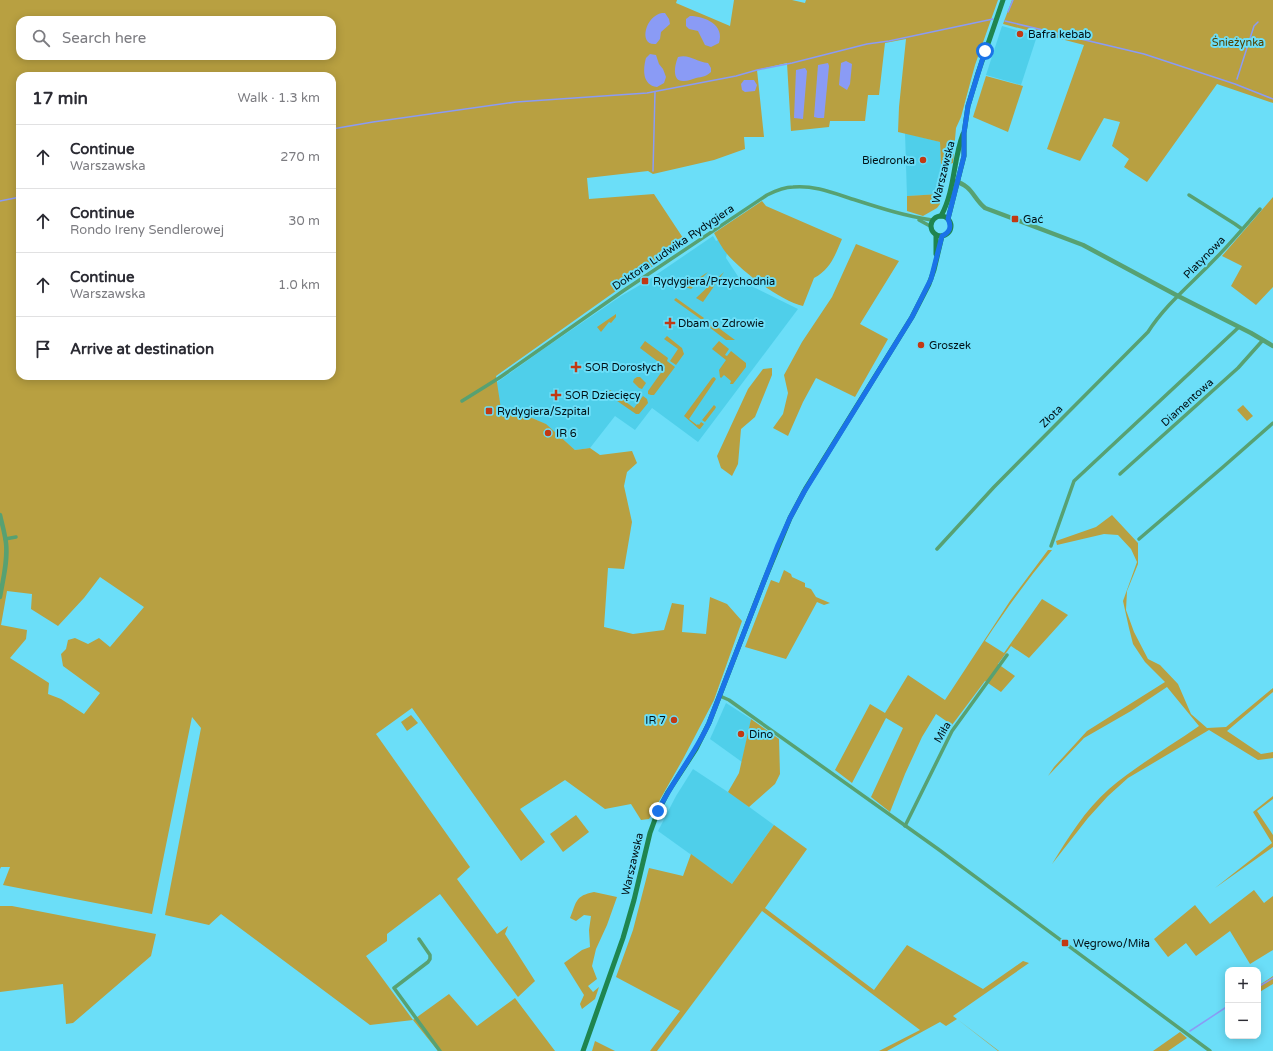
<!DOCTYPE html>
<html lang="en">
<head>
<meta charset="utf-8">
<style>
	body { margin:0; font-family:"Varela Round",sans-serif; background:#f7f7f7; color:#2b2b33 }
	.controls { position:absolute; right:12px; bottom:12px; display:grid; overflow:hidden; border-radius:8px; box-shadow:0 2px 10px #0003 }
	.controls button { width:36px; height:36px; display:grid; place-items:center; padding:0; border:0; border-bottom:1px solid #e1e1e2; background:#fff; color:#2b2b33; font:20px sans-serif }
	.stop { position:absolute; width:12px; height:12px; margin:-9px; border:3px solid #1a73e8; border-radius:50%; background:#fff }
	.stop.end { background:#1a73e8; border-color:#fff; box-shadow:0 1px 4px #0008 }
	.list { margin:0; padding:0; list-style:none }
	h2 { display:flex; justify-content:space-between; align-items:center; height:52px; margin:0; padding:0 16px; font-size:17px }
	h2 small { font-size:13px; font-weight:400; color:#7c7c81 }
	.list li { display:grid; grid-template-columns:26px 1fr auto; gap:12px; align-items:center; box-sizing:border-box; height:64px; padding:0 16px; border-top:1px solid #e1e1e2 }
	.list b { display:block; font-size:15px; white-space:nowrap }
	.list p { margin:0; font-size:13px; white-space:nowrap; color:#7c7c81 }
	.list em { font-size:13px; font-style:normal; color:#7c7c81 }
	.icon { flex:none; width:22px; height:22px; fill:none; stroke:currentColor; stroke-width:2; stroke-linecap:round; stroke-linejoin:round }
	.map { position:relative; flex:none; width:1273px; height:1051px; overflow:hidden }
	.search { position:absolute; background:#fff; box-shadow:0 2px 10px #0003; left:16px; top:16px; width:320px; height:44px; display:flex; align-items:center; gap:10px; box-sizing:border-box; padding:0 14px; border-radius:12px; color:#7c7c81; font-size:15px }
	.panel { position:absolute; background:#fff; box-shadow:0 2px 10px #0003; left:16px; top:72px; width:320px; height:308px; border-radius:12px }
	.map>svg:first-child { display:block }
	.built { fill:#4fcfea }
	.green { fill:#b8a041; fill-rule:evenodd }
	.water { fill:#8a9bf5 }
	.lines { fill:none; stroke-linecap:round; stroke-linejoin:round }
	.stream { stroke:#8a9bf5; stroke-width:1.5 }
	.minor { stroke:#57a172; stroke-width:3.5 }
	.tertiary { stroke:#57a172; stroke-width:4.5 }
	.secondary { stroke:#1f854f; stroke-width:5 }
	.route { stroke:#1a73e8; stroke-width:5 }
	.poi-dot { fill:#c23914; stroke:#6bdef8; stroke-width:1.5 }
	.labels { text-anchor:middle; stroke-width:4; stroke-linejoin:round; paint-order:stroke }
	.poi-label { font-size:11px; fill:#001015; stroke:#6bdef8; text-anchor:start }
	.park-label { font-size:11px; fill:#514200; stroke:#6bdef8 }
	.street-label { font-size:11px; fill:#001015; stroke:#6bdef8 }
</style>
</head>
<body>
<div class="map">
<svg width="1273" height="1051" viewBox="0 0 1273 1051">
	<rect width="100%" height="100%" fill="#6bdef8"/>
	<!-- built -->
	<g class="built">
		<path d="M1002,26L1037,36L1021,85L986,75Z"/>
		<path d="M905,133L940,142L942,188L941,194L907,196Z"/>
		<path d="M713,236L716,241L718,240L727,253L726,258L741,281L798,309L698,442L652,408L635,430L615,416L590,448L575,450L545,424L518,412L501,409L496,383L542,350L621,296L647,281Z"/>
		<path d="M726,703L751,719L742,762L710,739Z"/>
		<path d="M693,769L737,798L774,825L732,884L658,831L676,796Z"/>
	</g>
	<!-- green -->
	<g class="green">
		<path d="M0,0H677L676,3L730,26L734,0H792L805,3L806,0H998L975,65L961,117L956,128L953,163L949,164L940,204L937,208L923,216L907,211V196L940,194L942,188L940,142L898,132L899,107L906,39L885,43L879,95H868L865,121H830L829,127L791,131L787,63L757,70L764,137H744L745,149L714,160L653,174L648,171L587,178L589,199L654,194L687,244L630,281L496,376L501,409L518,412L546,424L575,450L590,448L600,455L632,451L637,463L627,472L624,486L632,522L624,569L608,568L604,627L633,634L664,630L672,603L684,605L682,632L706,634L710,597L727,604L742,621L714,700L683,759L649,819L641,820L631,804L605,809L565,780L520,809L545,842L521,861L412,708L376,734L470,867L457,879L497,934L508,926L505,934L535,981L518,997L440,894L387,934V941L366,956L413,1020L449,994L477,1026L515,998L555,1051H438L413,1020L370,1025L221,914L209,925L165,915L201,728L192,717L152,914L3,885L10,867H1L0,869ZM20,20H332V56H20ZM20,76H332V376H20ZM100,577L144,607L110,647L99,638L88,644L75,638L68,640L66,649L61,654L63,666L100,693L84,714L61,699L48,694L49,683L10,658L26,639L27,630L1,625L7,591L32,594L31,609L58,626L84,598Z"/>
		<path d="M1012,0H1273V103L1217,84L1147,182L1124,167L1129,159L1112,146L1120,122L1104,118L1080,161L1047,149L1084,45L1003,24Z"/>
		<path d="M986,76L1023,86L1008,132L973,117Z"/>
		<path d="M1273,197V287L1256,305L1231,286L1242,266L1222,256Z"/>
		<path d="M762,201L766,206L842,239C835,255 831,269 814,278L803,306C780,301 743,272 727,254C722,248 718,240 714,233Z"/>
		<path d="M856,244L899,261L860,324L888,339L855,397L816,378L803,402L788,436L773,428L783,414L788,393L784,375L802,342L832,297Z"/>
		<path d="M708,272L691,289L685,287Z"/>
		<path d="M724,272L703,302L696,298Z"/>
		<path d="M676,298L704,318L702,320L674,300Z"/>
		<path d="M616,314V317L611,323L609,322L601,332L597,327Z"/>
		<path d="M712,323L735,340H726L709,327Z"/>
		<path d="M667,336L682,348L684,354L676,365L670,361L678,349L664,339Z"/>
		<path d="M645,341L668,358L667,361L675,367L654,395H651L648,394V391L665,367L640,348Z"/>
		<path d="M719,341L729,349L725,355L727,356L731,351L746,363V367L733,384H730L731,381L724,375L721,378L720,377L719,370L726,360L712,349Z"/>
		<path d="M772,368V375L755,417L741,429L738,464L732,476L721,468L717,456L748,389L763,369Z"/>
		<path d="M637,377H640L646,383L642,389L639,388L633,382L634,379Z"/>
		<path d="M714,377L716,379L689,419L697,425L698,424L699,425L701,422L704,424L700,429H699L684,416L712,378Z"/>
		<path d="M610,390L634,408L643,396L647,399L648,403L639,414H636L607,394Z"/>
		<path d="M714,405L716,407L715,409L705,422L702,420Z"/>
		<path d="M1243,405L1253,416L1247,421L1237,410Z"/>
		<path d="M1112,515L1138,543V564L1127,591L1126,610L1134,632L1148,659L1160,665L1178,684L1191,714L1207,728L1226,727L1273,688V692L1227,731L1261,754L1273,752V758L1258,760L1209,730L1128,778L1108,796L1088,818L1052,864C1068,838 1085,810 1109,789C1137,765 1169,747 1199,726L1167,687L1131,711L1084,738L1048,776L1054,767L1087,731L1165,682L1145,662L1133,644L1129,628L1123,601L1137,562L1131,549L1118,535L1104,534L1057,545L1056,541L1096,527Z"/>
		<path d="M1048,550H1052C1028,579 1006,609 985,641L1004,653L1042,599L1068,615L1029,658L1011,646L998,664L1015,676L1001,692L985,681L952,725L936,714L922,737L905,774L890,812L871,797L903,728L886,718L852,783L835,770L870,704L885,713L908,675L945,700L1010,601Z"/>
		<path d="M784,570L791,574L792,577L805,583V587L811,589L816,597L830,603L824,605L817,602L786,659L745,647L771,580L779,583Z"/>
		<path d="M411,715L418,723L407,731L401,722Z"/>
		<path d="M751,719L779,739L780,774L775,784L749,807L728,792L739,773Z"/>
		<path d="M1273,796V799L1257,811L1273,835V847L1215,888L1272,843L1253,812Z"/>
		<path d="M576,815L589,832L563,852L550,834Z"/>
		<path d="M774,825L807,849L765,908L874,990L907,945L983,989L1023,961L1029,963L953,1016L957,1019L999,1051H998L957,1019L946,1026L940,1022L887,1051H879L920,1030L762,911L657,1051H650L680,1011L616,977L633,930L649,868L683,876L691,854L732,884Z"/>
		<path d="M1254,890L1264,903L1273,896V950L1250,964L1230,931L1196,956L1186,943L1168,957L1154,939L1195,905L1210,924Z"/>
		<path d="M594,892L617,897L607,925L596,949L592,966L597,979L588,986L593,992L599,987L595,999L582,1009L580,1004L584,995L564,963L582,950L590,947L589,930L591,916L584,915L576,921L570,918C577,901 575,896 594,892Z"/>
		<path d="M0,906H12L156,934L151,956L73,1023L66,1024L63,984L0,992Z"/>
		<path d="M1273,976V984L1258,993V986Z"/>
		<path d="M1180,1032L1187,1038L1168,1051H1153Z"/>
		<path d="M595,1041L615,1051H592Z"/>
	</g>
	<!-- water -->
	<g class="water">
		<path d="M662,13H665L669,19L670,24L661,32L660,39L656,44C638,46 645,16 662,13Z"/>
		<path d="M690,16C705,16 725,25 719,43L711,47L705,45L698,31L689,29L686,26V19Z"/>
		<path d="M650,54L656,55L659,64L663,69L666,77L664,83L657,87C642,85 643,69 646,58Z"/>
		<path d="M678,57C690,54 696,62 708,63L711,68V72C707,76 702,77 696,78C692,79 688,81 684,81C671,82 675,64 678,57Z"/>
		<path d="M846,61L852,64L850,84L847,90L839,85L841,63Z"/>
		<path d="M828,63L829,66L824,118H818L814,117L818,65Z"/>
		<path d="M805,68L807,71L803,119L794,118L796,70Z"/>
		<path d="M744,80H754L757,85L755,91L745,92L742,90L741,84Z"/>
	</g>
	<g class="lines">
		<!-- stream -->
		<g class="stream">
			<path d="M1008,12L1013,0"/>
			<path d="M1005,21L1144,54L1235,84L1273,99"/>
			<path d="M1237,79L1254,26L1258,22"/>
			<path d="M332,129L373,122L516,102L647,93L736,76L757,70L792,63L867,44L889,41L993,19"/>
			<path d="M653,171L655,92"/>
			<path d="M0,201L20,197"/>
			<path d="M1258,987L1273,978"/>
			<path d="M1190,1031L1228,1006"/>
		</g>
		<!-- minor -->
		<g class="minor">
			<path d="M1189,195L1235,224L1242,229"/>
			<path d="M919,220L930,226"/>
			<path d="M462,401L499,378L623,291L767,195C775,191 784,187 793,187C812,185 831,192 849,198C877,207 904,216 932,220"/>
			<path d="M1120,474L1238,368L1263,340"/>
			<path d="M5,539L16,537"/>
			<path d="M1139,539L1223,467L1273,423"/>
			<path d="M1051,546L1074,481L1239,327"/>
			<path d="M937,549L994,487L1148,332C1165,305 1191,284 1213,261C1229,245 1245,226 1260,209"/>
			<path d="M720,696L729,700L743,710L938,849L1210,1051"/>
			<path d="M905,826L952,731L1007,655"/>
			<path d="M419,939L430,955V959L428,962L394,988L440,1051"/>
		</g>
		<!-- tertiary -->
		<g class="tertiary">
			<path d="M954,181C973,186 972,197 985,208L1083,245L1178,296L1251,333L1273,346"/>
			<path d="M0,515C2,524 5,534 6,543C8,561 3,579 0,597"/>
		</g>
		<!-- secondary -->
		<g class="secondary">
			<circle cx="941" cy="226" r="10"/>
			<path d="M941,216C955,191 953,160 963,134"/>
			<path d="M948,219L964,156V133L968,106L978,73L1003,0"/>
			<path d="M936,254V235"/>
			<path d="M583,1051L623,938L634,900L650,833L658,811L668,792L696,749L709,723L764,581L790,518L806,488L912,317L929,284L934,270L942,236"/>
		</g>
	</g>
	<g class="lines">
		<!-- route -->
		<path class="route" d="M658,811C673,780 695,754 709,723L778,545L790,518L804,492L912,317L931,279L942,236C950,232 952,227 948,219L964,156V133L968,106L985,51"/>
	</g>
	<!-- markers -->
	<g class="poi-dot">
		<circle cx="1020" cy="34" r="4"/>
		<circle cx="923" cy="160" r="4"/>
		<rect x="1011" y="215" width="8" height="8" rx="2"/>
		<rect x="641" y="277" width="8" height="8" rx="2"/>
		<path d="M668 317h4v4h4v4h-4v4h-4v-4h-4v-4h4z"/>
		<circle cx="921" cy="345" r="4"/>
		<path d="M574 361h4v4h4v4h-4v4h-4v-4h-4v-4h4z"/>
		<path d="M554 389h4v4h4v4h-4v4h-4v-4h-4v-4h4z"/>
		<rect x="485" y="407" width="8" height="8" rx="2"/>
		<circle cx="548" cy="433" r="4"/>
		<circle cx="674" cy="720" r="4"/>
		<circle cx="741" cy="734" r="4"/>
		<rect x="1061" y="939" width="8" height="8" rx="2"/>
	</g>
	<g class="labels">
		<!-- poi labels -->
		<g class="poi-label">
			<text x="1028" y="38">Bafra kebab</text>
			<text x="915" y="164" text-anchor="end">Biedronka</text>
			<text x="1023" y="223">Gać</text>
			<text x="653" y="285">Rydygiera/Przychodnia</text>
			<text x="678" y="327">Dbam o Zdrowie</text>
			<text x="929" y="349">Groszek</text>
			<text x="585" y="371">SOR Dorosłych</text>
			<text x="565" y="399">SOR Dziecięcy</text>
			<text x="497" y="415">Rydygiera/Szpital</text>
			<text x="556" y="437">IR 6</text>
			<text x="666" y="724" text-anchor="end">IR 7</text>
			<text x="749" y="738">Dino</text>
			<text x="1073" y="947">Węgrowo/Miła</text>
		</g>
		<!-- park labels -->
		<g class="park-label">
			<text x="1238" y="46">Śnieżynka</text>
		</g>
		<!-- street labels -->
		<g class="street-label">
			<text transform="translate(943 172) rotate(-76)" y="4">Warszawska</text>
			<text transform="translate(673 247) rotate(-34)" y="4">Doktora Ludwika Rydygiera</text>
			<text transform="translate(1204 257) rotate(-46)" y="4">Platynowa</text>
			<text transform="translate(1187 402) rotate(-42)" y="4">Diamentowa</text>
			<text transform="translate(1051 416) rotate(-45)" y="4">Złota</text>
			<text transform="translate(942 732) rotate(-60)" y="4">Miła</text>
			<text transform="translate(632 864) rotate(-77)" y="4">Warszawska</text>
		</g>
	</g>
</svg>
<div class="controls">
<button>+</button>
<button>−</button>
</div>
<div class="stop" style="left:985px;top:51px"></div>
<div class="stop end" style="left:658px;top:811px"></div>
<div class="search"><svg class="icon" aria-label="search" viewBox="0 0 24 24"><circle cx="10" cy="10" r="6"/><path d="M15 15l6 6"/></svg>Search here</div>
<section class="panel">
<h2>17 min<small>Walk · 1.3 km</small></h2>
<ul class="list">
<li><svg class="icon" aria-label="ahead" viewBox="0 0 24 24"><path d="M12 20V5M6 11l6-6 6 6"/></svg><div><b>Continue</b><p>Warszawska</p></div><em>270 m</em></li>
<li><svg class="icon" aria-label="ahead" viewBox="0 0 24 24"><path d="M12 20V5M6 11l6-6 6 6"/></svg><div><b>Continue</b><p>Rondo Ireny Sendlerowej</p></div><em>30 m</em></li>
<li><svg class="icon" aria-label="ahead" viewBox="0 0 24 24"><path d="M12 20V5M6 11l6-6 6 6"/></svg><div><b>Continue</b><p>Warszawska</p></div><em>1.0 km</em></li>
<li><svg class="icon" aria-label="arrive" viewBox="0 0 24 24"><path d="M6 21V4h12l-3 4 3 4H6"/></svg><div><b>Arrive at destination</b></div></li>
</ul>
</section>
</div>
</body>
</html>
